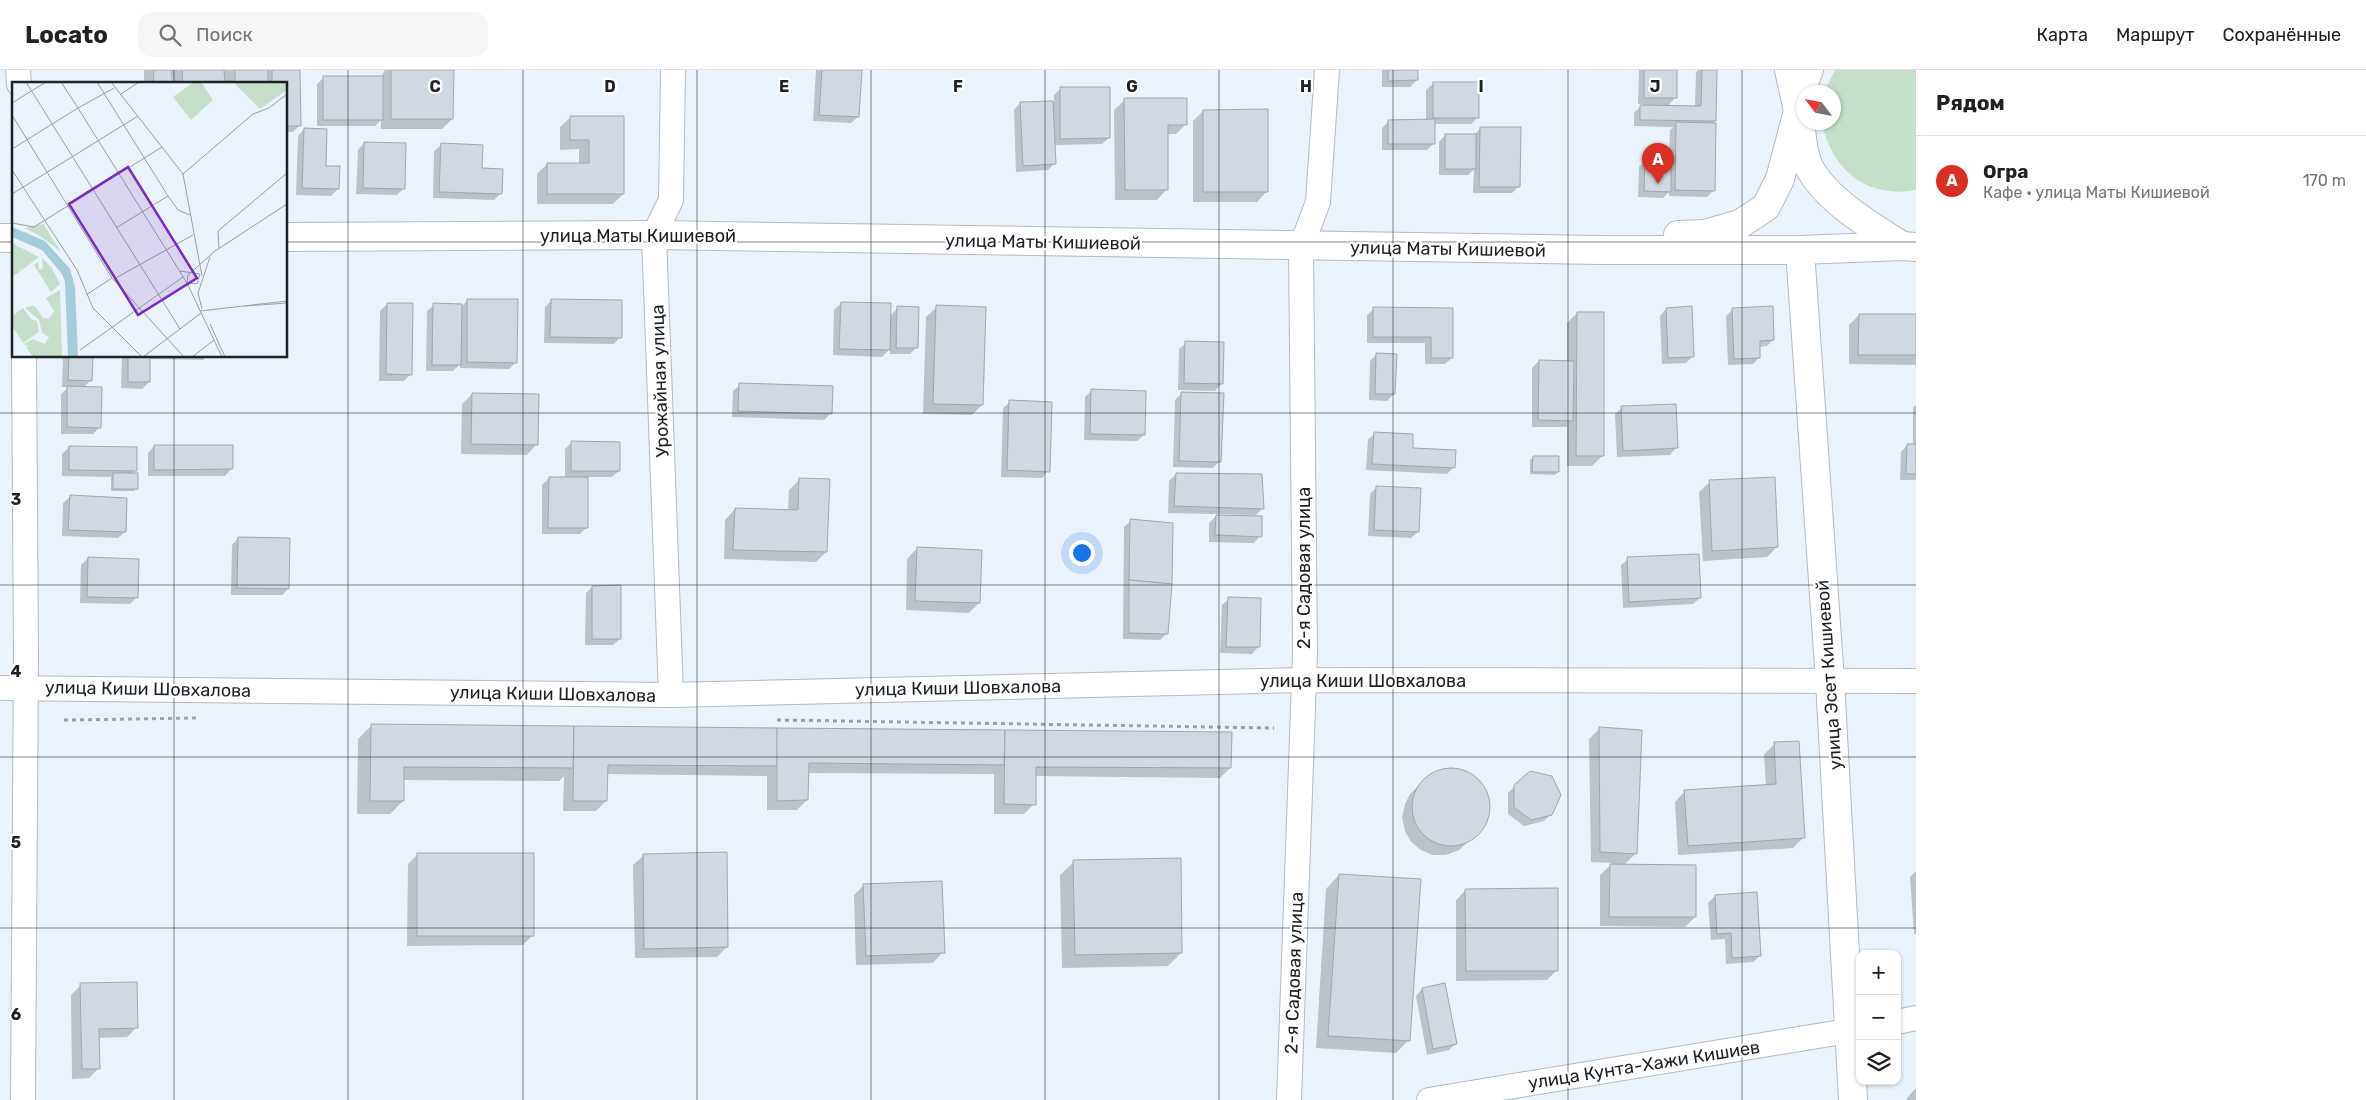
<!DOCTYPE html>
<html lang="ru">
<head>
<meta charset="utf-8">
<style>
	body { margin:0; font-family:Rubik,sans-serif; background:#f6f6f6; color:#202124 }
	.controls { position:absolute; right:15px; bottom:15px; display:grid; overflow:hidden; border-radius:10px; box-shadow:0 1px 4px #0004 }
	.controls button { width:45px; height:45px; display:grid; place-items:center; padding:0; border:0; border-bottom:1px solid #e0e0e0; background:#fff; color:#202124; font:25px sans-serif }
	.compass { position:absolute; left:1796px; top:15px; width:45px; height:45px; border-radius:50%; background:#fff; box-shadow:0 1px 4px #0004; rotate:302deg }
	.you { position:absolute; left:1081px; top:482px; width:18px; height:18px; margin:-12px; border:4px solid #fff; border-radius:50%; background:#1a73e8; box-shadow:0 0 0 8px #1a73e833 }
	.badge { display:grid; place-items:center; width:32px; height:32px; border-radius:50%; background:#d93025; color:#fff; font-size:16px; font-weight:700 }
	.pin { position:absolute; translate:-50% -41px; filter:drop-shadow(0 1px 2px #0008) }
	.pin::after { content:''; position:absolute; top:26px; width:18px; height:15px; background:inherit; clip-path:polygon(0 0,100% 0,50% 100%) }
	.list { margin:0; padding:0; list-style:none }
	h2 { display:flex; justify-content:space-between; align-items:center; height:65px; margin:0; padding:0 20px; font-size:21px }
	h2 small { font-size:16px; font-weight:400; color:#757577 }
	.list li { display:grid; grid-template-columns:32px 1fr auto; gap:15px; align-items:center; box-sizing:border-box; height:90px; padding:0 20px; border-top:1px solid #e0e0e0 }
	.list b { display:block; font-size:19px; white-space:nowrap }
	.list p { margin:0; font-size:16px; white-space:nowrap; color:#757577 }
	.list em { font-size:16px; font-style:normal; color:#757577 }
	.icon { flex:none; width:28px; height:28px; fill:none; stroke:currentColor; stroke-width:2; stroke-linecap:round; stroke-linejoin:round }
	.map { position:relative; flex:none; width:1916px; height:1030px; overflow:hidden }
	header { display:flex; align-items:center; gap:30px; box-sizing:border-box; height:70px; padding:0 25px; background:#fff; border-bottom:1px solid #e0e0e0 }
	header strong { font-size:24px }
	nav { display:flex; gap:28px; margin-inline-start:auto; font-size:18px }
	.search { width:350px; height:45px; background:#f6f6f6; display:flex; align-items:center; gap:12px; box-sizing:border-box; padding:0 18px; border-radius:15px; color:#757577; font-size:19px }
	main { display:flex }
	aside { flex:1; background:#fff }
	.map>svg:first-child { display:block }
	.green { fill:#c5dfcb }
	.shadow { fill:#0003 }
	.building { fill:#d0d9e1; stroke:#9ea7ae }
	.lines { fill:none; stroke-linecap:round; stroke-linejoin:round }
	.street-casing { stroke:#b2bbc3; stroke-width:26 }
	.secondary-casing { stroke:#b2bbc3; stroke-width:30 }
	.path { stroke:#9aa1a7; stroke-width:3; stroke-dasharray:4 4; stroke-linecap:butt }
	.street { stroke:#fff; stroke-width:24 }
	.secondary { stroke:#fff; stroke-width:28 }
	.grid { fill:none; stroke:#1f2225; stroke-width:1; stroke-opacity:0.55 }
	.labels { text-anchor:middle; stroke-width:4.5; stroke-linejoin:round; paint-order:stroke }
	.street-label { font-size:18px; fill:#1f2225; stroke:#fff }
	.inset-road { fill:none; stroke:#999fa5; stroke-width:1 }
	.view { fill:#7b2cbf; fill-opacity:0.15; stroke:#7b2cbf; stroke-width:2.5 }
	.inset-edge { fill:none; stroke:#1f2225; stroke-width:2.5 }
	.grid-label { font-size:16px; text-anchor:middle; font-weight:bold; fill:#1f2225; stroke:#fff; stroke-width:4.5; stroke-linejoin:round; paint-order:stroke }
</style>
</head>
<body>
<header>
<strong>Locato</strong>
<div class="search"><svg class="icon" aria-label="search" viewBox="0 0 24 24"><circle cx="10" cy="10" r="6"/><path d="M15 15l6 6"/></svg>Поиск</div>
<nav><a>Карта</a><a>Маршрут</a><a>Сохранённые</a></nav>
</header>
<main>
<div class="map">
<svg width="1916" height="1030" viewBox="0 0 1916 1030">
	<rect width="100%" height="100%" fill="#eaf3fb"/>
	<!-- green -->
	<path class="green" d="M1835,0H1916V120C1866,129 1832,100 1822,53L1834,52V22H1824Z"/>
	<!-- shadow -->
	<g class="shadow">
		<path d="M144,0H299L300,55L293,62H286V14H173V6H170V14H144Z"/>
		<path d="M385,0H452V49L442,59H381V50L375,56H317V14L324,7H381Z"/>
		<path d="M816,0H861L858,47L851,53L813,51Z"/>
		<path d="M1382,0H1417V10L1410,17H1382Z"/>
		<path d="M1639,0H1676L1675,28L1667,37H1695L1696,2L1698,0H1716L1715,50L1712,54L1714,120L1707,127L1669,126V122L1663,128L1638,127L1639,97L1646,91H1669L1670,60L1673,57L1634,56V43L1643,34H1638Z"/>
		<path d="M1433,14L1478,47L1471,54H1434V73L1427,80H1382V58L1389,51H1426V20Z"/>
		<path d="M1061,18L1109,68L1102,74L1054,75L1055,93L1048,100L1016,102L1014,40L1020,33L1054,32V25Z"/>
		<path d="M1125,30L1186,54L1176,64H1167V119L1157,130H1115L1114,40Z"/>
		<path d="M1203,41L1267,121L1257,132H1193V51Z"/>
		<path d="M571,47H623V124L613,134H537V104L547,94H579V79L560,80V57Z"/>
		<path d="M1481,58L1519,116L1512,123H1473L1474,99L1468,105H1439V72L1445,65H1474Z"/>
		<path d="M304,59L338,119L331,126L296,125L298,66Z"/>
		<path d="M364,73L403,119L397,125L356,124L358,80Z"/>
		<path d="M441,75L481,99L501,123L494,130L433,128L434,81Z"/>
		<path d="M468,230L516,292L509,299L460,298V294L453,301H426L427,241L434,235L461,237Z"/>
		<path d="M551,231L620,267L614,274L544,273L545,237Z"/>
		<path d="M841,233L890,246L898,238L916,278L910,284H890V279L882,287L833,285L834,240Z"/>
		<path d="M387,234L411,304L404,311H379L380,241Z"/>
		<path d="M937,237L982,335L972,345L923,344L926,247Z"/>
		<path d="M1374,239H1452V288L1445,294H1425V273H1367V245Z"/>
		<path d="M1666,239L1693,286L1686,293L1662,294L1660,246Z"/>
		<path d="M1733,239L1773,270L1767,276L1759,277V288L1753,294L1728,295L1726,246Z"/>
		<path d="M1577,243L1602,386L1592,396H1567V357H1532V298L1539,291L1567,292V253Z"/>
		<path d="M1859,245H1916V295L1849,294V255Z"/>
		<path d="M1186,273L1221,314L1215,321L1178,320L1179,279Z"/>
		<path d="M1377,284L1394,324L1387,331L1369,330L1370,291Z"/>
		<path d="M63,286H91V310L83,318L100,357L93,364H61V324L69,317H62Z"/>
		<path d="M122,286H207L203,290L149,289V312L142,319L121,318Z"/>
		<path d="M740,315L831,343L824,350L732,347L733,321Z"/>
		<path d="M1092,320L1144,365L1137,371L1084,370L1085,327Z"/>
		<path d="M1182,323L1220,391L1213,398L1173,397L1175,330Z"/>
		<path d="M472,324L537,374L527,385L461,384L462,334Z"/>
		<path d="M1010,332L1048,401L1042,408L1001,407L1003,338Z"/>
		<path d="M1916,335V410H1900L1901,382L1907,375H1913V338Z"/>
		<path d="M1622,338L1676,378L1670,385L1617,387L1615,344Z"/>
		<path d="M1375,363L1411,380L1454,397L1447,404L1366,400L1368,370Z"/>
		<path d="M572,372L619,401L612,407H587L586,458L580,464H542V415L549,408H565V379Z"/>
		<path d="M154,376L231,399L225,406H148V383Z"/>
		<path d="M69,377L136,400L132,404L137,418L134,421H111V407L62,406V384Z"/>
		<path d="M1533,387L1558,402L1555,405L1530,404V390Z"/>
		<path d="M1176,404L1263,438L1256,445L1168,443L1169,411Z"/>
		<path d="M799,410L826,482L816,492L724,489L725,450L735,439L788,441L789,420Z"/>
		<path d="M1710,412L1777,477L1767,487L1703,491L1699,422Z"/>
		<path d="M1377,417L1418,462L1411,468L1368,466L1370,424Z"/>
		<path d="M70,427L125,462L118,468L62,466L63,433Z"/>
		<path d="M1216,446L1260,466L1254,473L1209,472V453Z"/>
		<path d="M1131,451L1167,563L1160,570L1123,569L1124,457Z"/>
		<path d="M238,468L288,519L282,525H231L232,475Z"/>
		<path d="M917,478L979,533L969,543L906,540L907,489Z"/>
		<path d="M88,488L137,527L130,534L80,533L81,495Z"/>
		<path d="M1628,489L1700,528L1693,534L1623,538L1621,495Z"/>
		<path d="M592,517L620,569L613,575H585L586,523Z"/>
		<path d="M1229,529L1258,577L1252,584L1220,583L1222,535Z"/>
		<path d="M371,656L1230,663V698L1220,708L1035,706L1034,734L1024,744H994V704L808,703L807,730L797,740H767V706L606,704V731L596,741H563L564,706L559,711L403,710V731L390,744H357L358,669Z"/>
		<path d="M1599,659L1636,783L1624,795L1695,847L1685,857L1600,856V805L1613,793L1591,792L1589,669Z"/>
		<path d="M1775,674L1803,768L1793,778L1678,785L1675,732L1685,721L1766,716L1764,684Z"/>
		<path d="M1452,699L1464,701L1474,707L1482,716L1487,727L1489,738L1486,750L1480,761L1459,780L1446,785H1433L1421,780L1411,772L1405,761L1402,748L1405,734L1410,724L1430,705L1441,700Z"/>
		<path d="M1515,716L1551,744L1544,751L1524,756L1508,744V723Z"/>
		<path d="M418,784L533,865L523,875L407,876L408,794Z"/>
		<path d="M644,785L727,877L717,887L635,888L633,795Z"/>
		<path d="M1074,792L1181,883L1168,896L1062,898L1060,805Z"/>
		<path d="M1916,801V864H1914L1910,807Z"/>
		<path d="M1339,805L1409,970L1396,983L1316,978L1326,819Z"/>
		<path d="M864,815L943,882L933,893L856,895L854,825Z"/>
		<path d="M1466,820L1557,900L1547,910L1456,911V830Z"/>
		<path d="M1715,826L1760,886L1753,892L1726,894L1725,869L1711,870L1708,833Z"/>
		<path d="M81,915L137,957L127,967L98,968L99,998L89,1008L72,1009L71,925Z"/>
		<path d="M1422,919L1455,974L1449,980L1427,985L1416,926Z"/>
		<path d="M1916,1018V1030H1907V1028Z"/>
	</g>
	<!-- building -->
	<g class="building">
		<path d="M154,0H172V14H153Z"/>
		<path d="M182,0H224L225,14H183Z"/>
		<rect x="235" y="0" width="33" height="14"/>
		<path d="M272,0H300L301,56H286V14H272Z"/>
		<path d="M391,0H454L453,49H391Z"/>
		<path d="M822,0H862L859,47L819,45Z"/>
		<path d="M1388,0H1418V10L1388,11Z"/>
		<rect x="1644" y="0" width="33" height="28"/>
		<path d="M1702,0H1717L1716,51L1640,50V35L1701,36Z"/>
		<rect x="323" y="6" width="60" height="44"/>
		<rect x="1433" y="12" width="46" height="36"/>
		<path d="M1060,17H1110V68L1060,69Z"/>
		<path d="M1124,28H1187V55H1168V120H1125Z"/>
		<path d="M1053,31L1056,94L1023,96L1020,32Z"/>
		<path d="M1268,39V122H1203V40Z"/>
		<path d="M570,46H624V124H547V93H589V70H570Z"/>
		<path d="M1435,49V74H1388V50Z"/>
		<path d="M1676,52L1716,53L1715,121L1675,120Z"/>
		<path d="M1480,57H1521L1520,117H1479Z"/>
		<path d="M304,58L327,59L326,96H340L339,119L302,118Z"/>
		<rect x="1445" y="64" width="31" height="35"/>
		<path d="M364,72L406,73L405,119L363,118Z"/>
		<path d="M441,73L483,75L482,98L503,99L502,124L439,122Z"/>
		<path d="M1645,89L1671,90V122L1644,121Z"/>
		<path d="M467,229H518L517,293L467,292Z"/>
		<path d="M551,229L622,230V268L550,267Z"/>
		<path d="M841,232L891,233L890,280L839,279Z"/>
		<path d="M387,233H413L412,305L386,304Z"/>
		<path d="M433,233L462,234L461,295H432Z"/>
		<path d="M936,235L986,237L983,335L933,334Z"/>
		<path d="M897,236L919,237L918,278H896Z"/>
		<path d="M1692,236L1694,287L1668,288L1666,238Z"/>
		<path d="M1773,236L1774,270L1760,271V288L1734,289L1732,238Z"/>
		<path d="M1373,237L1453,238V288H1431V267H1373Z"/>
		<path d="M1577,242H1604V386H1576Z"/>
		<path d="M1859,244H1916V285H1858Z"/>
		<path d="M1185,271L1224,272L1223,314L1184,313Z"/>
		<path d="M1376,283L1397,284L1395,324H1375Z"/>
		<path d="M69,286H93L92,311L68,310Z"/>
		<rect x="128" y="286" width="22" height="26"/>
		<path d="M1539,290L1574,291L1573,351L1538,350Z"/>
		<path d="M739,313L833,316L832,344L738,341Z"/>
		<path d="M67,316L102,317L101,358L67,357Z"/>
		<path d="M1091,319L1146,321L1145,365L1090,364Z"/>
		<path d="M1181,322L1224,323L1221,392L1179,391Z"/>
		<path d="M472,323L539,324L538,375L471,374Z"/>
		<path d="M1009,330L1052,332L1050,402L1007,400Z"/>
		<path d="M1676,334L1678,378L1623,381L1621,336Z"/>
		<path d="M1374,362L1413,364V378L1456,380L1455,398L1372,394Z"/>
		<path d="M571,371L620,372V401H571Z"/>
		<path d="M1907,374H1916V404H1906Z"/>
		<path d="M154,375H233V399L154,400Z"/>
		<path d="M69,376L137,377V401L69,400Z"/>
		<path d="M1533,386H1559V402H1532Z"/>
		<rect x="113" y="403" width="25" height="16"/>
		<path d="M1176,403L1262,404L1264,439L1174,436Z"/>
		<path d="M549,407H588V458H548Z"/>
		<path d="M1775,407L1778,477L1712,481L1709,410Z"/>
		<path d="M799,408L830,409L827,482L733,480L735,438L798,440Z"/>
		<path d="M1376,416L1421,418L1419,462L1374,460Z"/>
		<path d="M70,425L127,428L126,462L68,460Z"/>
		<path d="M1216,445L1262,446V467L1215,465Z"/>
		<path d="M1130,449L1173,453L1172,514L1129,510Z"/>
		<path d="M238,467L290,468L289,519L237,518Z"/>
		<path d="M917,477L982,480L980,533L915,531Z"/>
		<path d="M1699,484L1701,528L1629,532L1627,487Z"/>
		<path d="M88,487L139,489L138,528L87,527Z"/>
		<path d="M1129,510L1172,514L1168,564L1129,563Z"/>
		<path d="M621,515V569H592V516Z"/>
		<path d="M1228,527L1261,528L1260,577H1226Z"/>
		<path d="M371,654L574,656L573,698L404,697V731H370Z"/>
		<path d="M574,656L777,658V696L608,695L607,731H573Z"/>
		<path d="M1599,657L1642,660L1637,784L1600,782Z"/>
		<path d="M777,658L1005,660L1004,695L809,693L808,730L777,731Z"/>
		<path d="M1005,660L1232,662L1231,698L1036,697V735L1004,734Z"/>
		<path d="M1799,671L1805,768L1688,776L1684,720L1776,714L1774,672Z"/>
		<circle cx="1451" cy="737" r="39"/>
		<path d="M1530,701L1552,706L1561,725L1552,745L1531,750L1514,737V715Z"/>
		<path d="M727,782L728,877L644,879L643,784Z"/>
		<rect x="417" y="783" width="117" height="83"/>
		<path d="M1181,788L1182,883L1075,885L1073,790Z"/>
		<path d="M1610,794L1696,795V847H1609Z"/>
		<path d="M1339,804L1421,809L1410,971L1328,966Z"/>
		<path d="M942,811L945,883L866,886L863,814Z"/>
		<path d="M1558,818V901H1466L1465,819Z"/>
		<path d="M1757,822L1761,886L1732,888L1731,863L1717,864L1715,825Z"/>
		<path d="M137,912L138,958L99,959L100,999H82L80,913Z"/>
		<path d="M1445,913L1457,974L1433,979L1422,918Z"/>
	</g>
	<g class="lines">
		<!-- street casing -->
		<g class="street-casing">
			<g id="street">
				<path d="M18,0L19,14"/>
				<path d="M0,618L671,625L1304,610L1916,611"/>
				<path d="M671,625L654,165L671,130L673,0"/>
				<path d="M1897,952L1916,948"/>
				<path d="M23,1030L26,585L24,286"/>
				<path d="M1289,1030L1305,582L1301,177L1318,132L1327,0"/>
				<path d="M1429,1030L1860,959"/>
			</g>
		</g>
		<!-- secondary casing -->
		<g class="secondary-casing">
			<g id="secondary">
				<path d="M1809,0C1800,19 1798,38 1801,59C1802,71 1804,86 1809,97C1826,130 1871,156 1902,176"/>
				<path d="M1678,165L1705,164L1740,154L1766,137L1780,109L1798,41L1789,0"/>
				<path d="M286,167L654,165L1601,180H1800L1902,176L1916,177"/>
				<path d="M0,168H14"/>
				<path d="M1800,180L1830,611L1853,1030"/>
			</g>
		</g>
		<!-- path -->
		<g class="path">
			<path d="M64,650L196,648"/>
			<path d="M777,650L1274,658"/>
		</g>
		<!-- street -->
		<use href="#street" class="street"/>
		<!-- secondary -->
		<use href="#secondary" class="secondary"/>
	</g>
	<!-- grid -->
	<path class="grid" d="M174,0V14M348,0V1030M523,0V1030M697,0V1030M871,0V1030M1045,0V1030M1219,0V1030M1393,0V1030M1568,0V1030M1742,0V1030M0,172H14M286,172H1916M174,286V1030M0,343H1916M0,515H1916M0,687H1916M0,858H1916"/>
	<g class="labels">
		<!-- street labels -->
		<g class="street-label">
			<text x="638" y="172">улица Маты Кишиевой</text>
			<text transform="translate(1043 172) rotate(1)" y="6">улица Маты Кишиевой</text>
			<text transform="translate(1448 179) rotate(1)" y="6">улица Маты Кишиевой</text>
			<text transform="translate(660 311) rotate(-92)" y="6">Урожайная улица</text>
			<text transform="translate(1304 498) rotate(-90)" y="6">2-я Садовая улица</text>
			<text transform="translate(1829 605) rotate(-94)" y="6">улица Эсет Кишиевой</text>
			<text x="1363" y="617">улица Киши Шовхалова</text>
			<text transform="translate(958 618) rotate(-1)" y="6">улица Киши Шовхалова</text>
			<text transform="translate(148 619) rotate(1)" y="6">улица Киши Шовхалова</text>
			<text transform="translate(553 624) rotate(1)" y="6">улица Киши Шовхалова</text>
			<text transform="translate(1294 903) rotate(-88)" y="6">2-я Садовая улица</text>
			<text transform="translate(1644 995) rotate(-9)" y="6">улица Кунта-Хажи Кишиев</text>
		</g>
	</g>
	<!-- overview -->
	<g transform="translate(12 12)">
		<rect width="275" height="275" fill="#eaf3fb"/>
		<path d="M182,0H189L201,18L179,38L161,15ZM221,0H275V8L248,27ZM32,142L38,153L49,170L28,154L12,146ZM0,161L27,175L10,188L6,185L9,189L0,195ZM30,176L40,186L48,202L39,210L22,183L26,180L27,188L31,186ZM48,208L50,275H21L14,265H17L12,262L21,257L33,262L37,255L30,251L27,238L13,226L22,223L31,236L37,237L42,229L34,216ZM11,226L19,237L25,239L27,250L11,261L0,244V234Z" fill="#c5dfcb"/>
		<path d="M0,145L33,159L58,187L63,205L66,275H56L53,200L50,192L30,168L0,155Z" fill="#a5ccdb"/>
		<path class="inset-road" d="M14,0L168,247M49,0L66,26L102,6M85,0L156,114L166,128L178,133M99,0L171,92L190,194M109,12L127,0M0,21L34,0M0,33L100,196L172,275M0,67L66,26L175,201L210,275M0,88L65,188L81,226L130,275M171,92L241,32L257,26L275,12M0,112L126,34M0,141L22,145L150,65M104,146L156,114M207,166L206,149L275,91M168,189L188,192L185,202L175,201M102,197L181,153M175,201L176,193L203,169L275,122M74,213L100,196M233,224L275,221M190,227L186,211L198,175M188,229L275,219M198,242L213,275M68,268L171,195M131,275L189,231M180,275L202,258"/>
		<path class="view" d="M116,85L185,196L126,233L57,122Z"/>
		<rect width="275" height="275" class="inset-edge"/>
	</g>
	<g class="grid-label">
		<text x="435" y="22">C</text>
		<text x="610" y="22">D</text>
		<text x="784" y="22">E</text>
		<text x="958" y="22">F</text>
		<text x="1132" y="22">G</text>
		<text x="1306" y="22">H</text>
		<text x="1481" y="22">I</text>
		<text x="1655" y="22">J</text>
		<text x="16" y="435">3</text>
		<text x="16" y="607">4</text>
		<text x="16" y="778">5</text>
		<text x="16" y="950">6</text>
	</g>
</svg>
<div class="controls">
<button>+</button>
<button>−</button>
<button><svg class="icon" aria-label="layers" viewBox="0 0 24 24"><path d="M12 4l9 5-9 5-9-5zM3 14l9 5 9-5"/></svg></button>
</div>
<svg class="compass" viewBox="-18 -18 36 36"><path d="M0-13l5 13h-10z" fill="#e53935"/><path d="M0 13l5-13h-10z" fill="#757577"/></svg>
<div class="you"></div>
<div class="pin badge" style="left:1658px;top:114px">A</div>
</div>
<aside>
<h2>Рядом<small></small></h2>
<ul class="list">
<li><span class="badge">A</span><div><b>Огра</b><p>Кафе · улица Маты Кишиевой</p></div><em>170 m</em></li>
</ul>
</aside>
</main>
</body>
</html>
